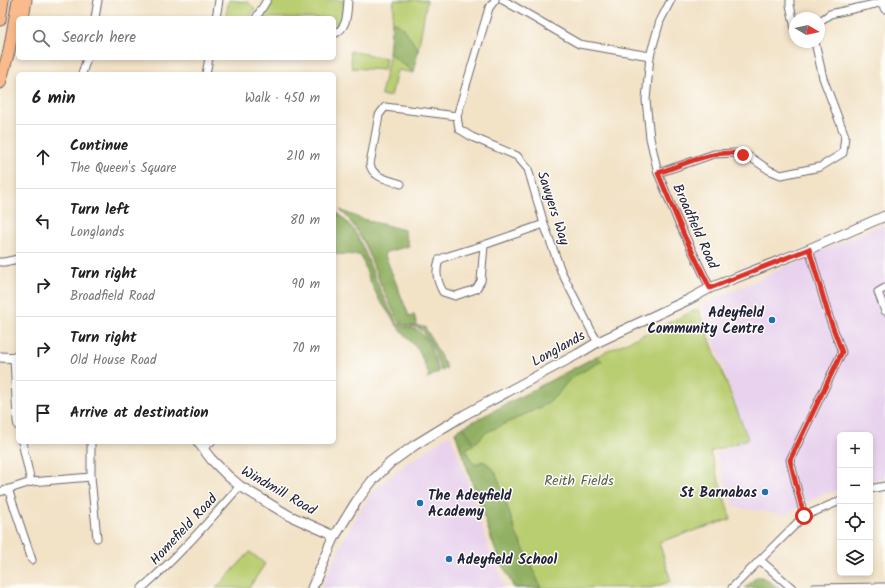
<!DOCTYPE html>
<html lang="en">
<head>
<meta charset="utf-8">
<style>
	body { margin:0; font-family:Kalam,sans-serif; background:#f6f6f6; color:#222 }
	.controls { position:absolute; right:12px; bottom:12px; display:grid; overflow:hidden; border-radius:6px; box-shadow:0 2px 6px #0003 }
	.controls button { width:36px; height:36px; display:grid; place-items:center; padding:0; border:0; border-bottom:1px solid #e0e0e0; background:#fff; color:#222; font:20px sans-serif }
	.compass { position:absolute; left:789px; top:12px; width:36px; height:36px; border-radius:50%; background:#fff; box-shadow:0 2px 6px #0003; rotate:99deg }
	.stop { position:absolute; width:12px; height:12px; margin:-9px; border:3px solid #d93025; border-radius:50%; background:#fff }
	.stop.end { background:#d93025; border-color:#fff; box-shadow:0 1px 4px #0008 }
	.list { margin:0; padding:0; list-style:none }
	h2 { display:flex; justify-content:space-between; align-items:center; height:52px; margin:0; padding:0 16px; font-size:17px }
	h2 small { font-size:13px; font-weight:400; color:#767676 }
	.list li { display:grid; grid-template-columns:26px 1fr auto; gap:12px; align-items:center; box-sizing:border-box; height:64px; padding:0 16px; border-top:1px solid #e0e0e0 }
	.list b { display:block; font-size:15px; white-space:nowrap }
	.list p { margin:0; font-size:13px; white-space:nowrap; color:#767676 }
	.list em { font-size:13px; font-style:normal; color:#767676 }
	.icon { flex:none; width:22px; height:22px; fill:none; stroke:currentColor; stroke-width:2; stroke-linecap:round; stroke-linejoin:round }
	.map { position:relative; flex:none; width:885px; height:588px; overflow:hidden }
	.search { position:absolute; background:#fff; box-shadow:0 2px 6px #0003; left:16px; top:16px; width:320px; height:44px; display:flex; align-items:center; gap:10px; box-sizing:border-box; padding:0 14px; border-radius:6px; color:#767676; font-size:15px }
	.panel { position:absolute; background:#fff; box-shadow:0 2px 6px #0003; left:16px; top:72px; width:320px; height:372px; border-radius:6px }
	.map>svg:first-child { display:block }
	.built { fill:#e8d2ee }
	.green { fill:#b9cd71; stroke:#6e7856 }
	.forest { fill:#92b063; stroke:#5a694f }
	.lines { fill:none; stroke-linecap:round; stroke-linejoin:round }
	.minor-casing { stroke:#6b656c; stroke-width:9 }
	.tertiary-casing { stroke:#6b656c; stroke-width:11 }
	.primary-casing { stroke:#6b656c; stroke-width:13 }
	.minor { stroke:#fff; stroke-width:7 }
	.tertiary { stroke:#fff; stroke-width:9 }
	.primary { stroke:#fabb8c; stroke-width:11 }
	.route { stroke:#d93025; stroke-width:5 }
	.poi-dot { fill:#1f6fb2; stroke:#fdfcf7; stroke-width:1.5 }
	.labels { text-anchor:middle; stroke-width:3; stroke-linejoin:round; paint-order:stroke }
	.street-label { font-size:14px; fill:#22223b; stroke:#fdfcf7 }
	.poi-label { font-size:14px; font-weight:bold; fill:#22223b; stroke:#fdfcf7; text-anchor:end }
	.park-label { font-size:14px; fill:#575e4e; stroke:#fdfcf7 }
</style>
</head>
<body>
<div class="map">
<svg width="885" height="588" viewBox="0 0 885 588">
	<rect width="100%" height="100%" fill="#fdfcf7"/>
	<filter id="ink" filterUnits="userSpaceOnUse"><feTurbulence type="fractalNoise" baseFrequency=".025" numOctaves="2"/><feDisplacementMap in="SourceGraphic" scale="8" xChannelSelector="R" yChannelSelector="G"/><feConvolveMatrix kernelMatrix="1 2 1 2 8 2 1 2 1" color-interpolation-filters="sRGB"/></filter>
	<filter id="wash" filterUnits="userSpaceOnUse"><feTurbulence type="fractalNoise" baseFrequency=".012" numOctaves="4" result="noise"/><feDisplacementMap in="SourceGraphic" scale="16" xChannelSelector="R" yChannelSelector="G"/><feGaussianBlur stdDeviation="0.9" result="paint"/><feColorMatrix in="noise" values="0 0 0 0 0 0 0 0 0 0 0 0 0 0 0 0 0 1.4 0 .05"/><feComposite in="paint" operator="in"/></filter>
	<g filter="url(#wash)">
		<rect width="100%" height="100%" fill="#f2e2c6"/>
		<!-- built -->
		<g class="built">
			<path d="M882,224L885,233V477L870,482V435H840V490L818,496L786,515L735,507L715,454L748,439L701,305Z"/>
			<path d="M450,434L471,490L490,553L500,572L505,588H321L347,533L358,514L372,493L396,471Z"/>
		</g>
		<!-- green -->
		<g class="green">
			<path d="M229,0L248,2L255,9L249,18H228L226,15Z"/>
			<path d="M271,0H344L341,23L338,28L334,29V18H261Z"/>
			<path d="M394,0H427L414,73L397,70L391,97L381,95L389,58Z"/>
			<path d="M350,51L386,58L384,70L352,68Z"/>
			<path d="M698,309L748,439L710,452L731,519L659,542L671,581L651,588H514L495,549L455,432L597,356Z"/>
			<path d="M250,552L265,564L249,588H216Z"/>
		</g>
		<!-- forest -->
		<g class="forest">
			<path d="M392,21L402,27L418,49L414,73L389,53Z"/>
			<path d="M340,210L359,218L404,230L409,246L384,253L409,316L414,314L417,326L425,327L447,368L441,371L434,351L423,331L416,327L401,324L397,319L380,283L365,244L349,219Z"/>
			<path d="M336,212C360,231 364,251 375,278C381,293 389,308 397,323C403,328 408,326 415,329C428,334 435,360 439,372L426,379L429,375L419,351L398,327L379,299L369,279L361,255L334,254Z"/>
			<path d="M597,356L602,361L576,375L568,381L557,395L543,406L485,433L476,443L463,427Z"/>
			<path d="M462,428L474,444L466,449L474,465L483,461L492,467L497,476L516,533L531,564L541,588H514L495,549L455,432Z"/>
			<path d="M756,577H762L779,588H745Z"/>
		</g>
	</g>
	<g filter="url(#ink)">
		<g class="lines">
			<!-- minor casing -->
			<g class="minor-casing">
				<g id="minor">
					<path d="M495,0L489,8L457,116L459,129L472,137L517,156L528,169L544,224L561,271L593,334L598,342"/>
					<path d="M503,0L579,44L650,56"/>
					<path d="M671,0L660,21L650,56L646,100L650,138L658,173L677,219L710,288"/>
					<path d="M790,0V5L795,28"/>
					<path d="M95,18L98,0"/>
					<path d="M216,18L219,0"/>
					<path d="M256,18L267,0"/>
					<path d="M819,22L830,14L884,2"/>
					<path d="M334,34C348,28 347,13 348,0"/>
					<path d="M82,74L87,58"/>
					<path d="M206,74L209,58"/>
					<path d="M658,173L714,154L735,153L750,157L769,170L781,175L820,167L843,153L845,136L823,78L815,42"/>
					<path d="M401,184C390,180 372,178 370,164L379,115L385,107L457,116"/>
					<path d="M484,245L481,281L476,289L455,296L443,292C437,281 435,272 439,260L445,257L484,245L544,224"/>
					<path d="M0,262H4L18,259"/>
					<path d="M885,288L878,292L885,311"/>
					<path d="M14,357L17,421L18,426"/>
					<path d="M22,442L31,482"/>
					<path d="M91,442V477L97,538"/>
					<path d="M203,448L211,442"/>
					<path d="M8,489L32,560"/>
					<path d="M870,489L885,486"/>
					<path d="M0,492L31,482L91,477"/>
					<path d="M804,516L790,460L842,352L829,317L809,249"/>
					<path d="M761,561L792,588"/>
					<path d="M142,588C178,557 209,521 240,486"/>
					<path d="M732,588L804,516L840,501"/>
					<path d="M814,588L885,587"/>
				</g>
			</g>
			<!-- tertiary casing -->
			<g class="tertiary-casing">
				<g id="tertiary">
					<path d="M883,0L885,8"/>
					<path d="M0,357L18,358"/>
					<path d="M198,442L211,459L228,476L240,486L288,515L335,536"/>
					<path d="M312,588L335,536L356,502L372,481L390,463L415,445L464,415L578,354L598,342L690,299L710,288L809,249L885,216"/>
				</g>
			</g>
			<!-- primary casing -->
			<g class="primary-casing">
				<g id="primary">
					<path d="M23,18L26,0"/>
					<path d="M0,20L3,0"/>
					<path d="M0,83L9,51L18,0"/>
				</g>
			</g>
			<!-- minor -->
			<use href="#minor" class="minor"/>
			<!-- tertiary -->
			<use href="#tertiary" class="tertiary"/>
			<!-- primary -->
			<use href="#primary" class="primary"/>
		</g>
	</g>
	<g class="lines" filter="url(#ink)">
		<!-- route -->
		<path class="route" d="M743,155C718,147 683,165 658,173L684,235L710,288L809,249L829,317L842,352L790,460L804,516"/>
	</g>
	<!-- markers -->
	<g class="poi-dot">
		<circle cx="772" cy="320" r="4"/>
		<circle cx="765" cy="492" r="4"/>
		<circle cx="420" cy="503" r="4"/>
		<circle cx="449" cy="559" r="4"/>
	</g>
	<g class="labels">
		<!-- street labels -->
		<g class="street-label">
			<text transform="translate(554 208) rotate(72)" y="5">Sawyers Way</text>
			<text transform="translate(696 226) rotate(66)" y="5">Broadfield Road</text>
			<text transform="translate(558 348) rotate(-29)" y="5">Longlands</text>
			<text transform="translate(279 490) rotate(30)" y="5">Windmill Road</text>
			<text transform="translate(183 529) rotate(-47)" y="5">Homefield Road</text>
		</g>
		<!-- poi labels -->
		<g class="poi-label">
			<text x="764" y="317">Adeyfield<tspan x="764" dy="16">Community Centre</tspan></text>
			<text x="757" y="497">St Barnabas</text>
			<text x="428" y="500" text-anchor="start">The Adeyfield<tspan x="428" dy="16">Academy</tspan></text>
			<text x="457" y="564" text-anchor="start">Adeyfield School</text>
		</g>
		<!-- park labels -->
		<g class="park-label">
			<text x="579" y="485">Reith Fields</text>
		</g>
	</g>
</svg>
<div class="controls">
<button>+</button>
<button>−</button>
<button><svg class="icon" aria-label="locate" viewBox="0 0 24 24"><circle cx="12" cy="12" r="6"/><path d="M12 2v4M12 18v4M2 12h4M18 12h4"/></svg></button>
<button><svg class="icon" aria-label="layers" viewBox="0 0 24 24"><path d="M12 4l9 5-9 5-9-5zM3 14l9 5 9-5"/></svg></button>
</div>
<svg class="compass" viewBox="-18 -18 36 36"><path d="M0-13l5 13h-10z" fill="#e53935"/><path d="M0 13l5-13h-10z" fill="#767676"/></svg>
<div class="stop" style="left:804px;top:516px"></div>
<div class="stop end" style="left:743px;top:155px"></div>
<div class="search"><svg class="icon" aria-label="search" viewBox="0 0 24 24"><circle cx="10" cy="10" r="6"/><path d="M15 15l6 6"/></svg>Search here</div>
<section class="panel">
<h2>6 min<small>Walk · 450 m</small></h2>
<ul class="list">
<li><svg class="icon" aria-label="ahead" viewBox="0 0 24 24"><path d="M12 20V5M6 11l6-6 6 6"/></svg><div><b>Continue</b><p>The Queen's Square</p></div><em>210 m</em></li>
<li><svg class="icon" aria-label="left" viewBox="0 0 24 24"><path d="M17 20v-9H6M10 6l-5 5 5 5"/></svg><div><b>Turn left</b><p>Longlands</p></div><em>80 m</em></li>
<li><svg class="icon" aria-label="right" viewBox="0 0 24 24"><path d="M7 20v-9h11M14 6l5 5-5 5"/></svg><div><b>Turn right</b><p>Broadfield Road</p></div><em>90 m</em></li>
<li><svg class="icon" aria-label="right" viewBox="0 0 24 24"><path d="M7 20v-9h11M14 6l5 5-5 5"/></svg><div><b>Turn right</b><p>Old House Road</p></div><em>70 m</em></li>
<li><svg class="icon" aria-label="arrive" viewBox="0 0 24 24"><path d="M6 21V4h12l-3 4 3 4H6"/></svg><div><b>Arrive at destination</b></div></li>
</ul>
</section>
</div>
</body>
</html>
